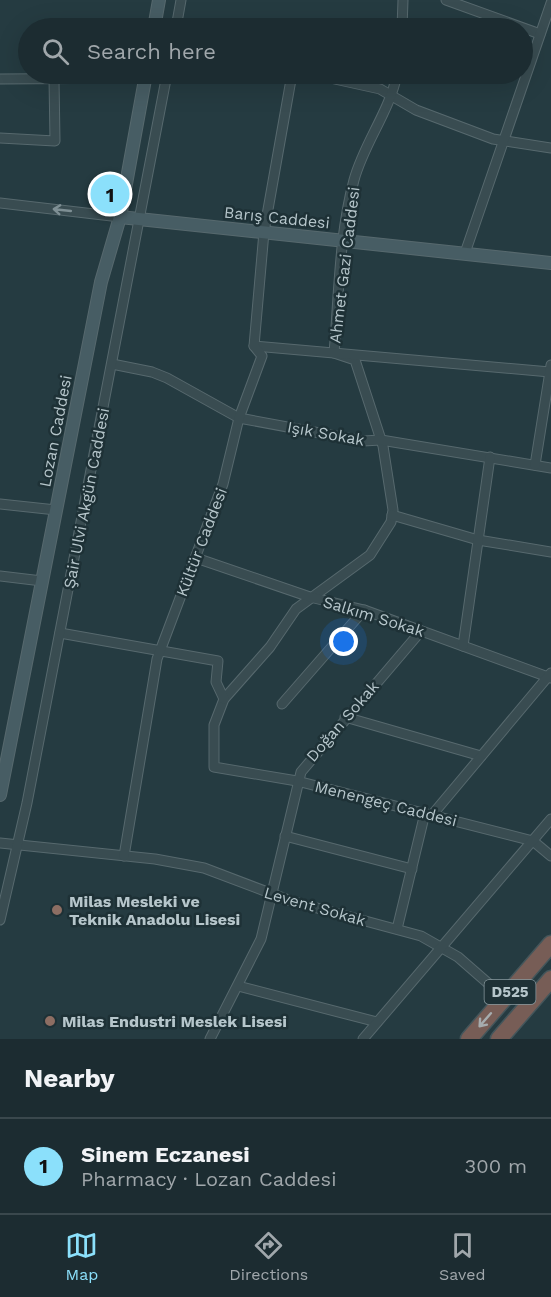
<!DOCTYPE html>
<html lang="en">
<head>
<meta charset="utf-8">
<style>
	body { margin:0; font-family:"Work Sans",sans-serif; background:#29383d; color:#f1f3f6 }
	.you { position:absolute; left:344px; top:642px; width:21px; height:21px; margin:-15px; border:4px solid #fff; border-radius:50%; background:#1a73e8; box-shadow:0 0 0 9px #1a73e833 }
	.badge { display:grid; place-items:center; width:39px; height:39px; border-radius:50%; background:#8be0fb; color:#111; font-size:20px; font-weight:700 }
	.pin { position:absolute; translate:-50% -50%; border:3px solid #fff; box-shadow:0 2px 6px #0006 }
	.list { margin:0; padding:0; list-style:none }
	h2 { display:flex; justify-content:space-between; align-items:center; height:78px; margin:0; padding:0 24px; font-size:26px }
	h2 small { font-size:20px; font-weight:400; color:#a0a7ab }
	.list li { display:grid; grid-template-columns:39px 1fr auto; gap:18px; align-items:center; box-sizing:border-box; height:96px; padding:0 24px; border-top:2px solid #3a484d }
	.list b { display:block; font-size:22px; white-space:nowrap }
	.list p { margin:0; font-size:20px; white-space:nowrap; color:#a0a7ab }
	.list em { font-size:20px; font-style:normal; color:#a0a7ab }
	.icon { flex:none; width:33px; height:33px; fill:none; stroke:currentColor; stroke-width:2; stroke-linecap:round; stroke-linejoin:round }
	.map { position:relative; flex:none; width:551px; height:1039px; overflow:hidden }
	.search { position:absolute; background:#1c2c31; box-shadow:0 6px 24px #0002; left:18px; right:18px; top:18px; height:66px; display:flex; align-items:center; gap:15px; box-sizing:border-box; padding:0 21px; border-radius:33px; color:#a0a7ab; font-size:22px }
	.sheet { height:174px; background:#1c2c31 }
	nav { display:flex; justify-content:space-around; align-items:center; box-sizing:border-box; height:84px; border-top:2px solid #3a484d; background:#1c2c31; font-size:16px; color:#a0a7ab }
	nav a { display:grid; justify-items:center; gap:3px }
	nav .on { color:#8be0fb }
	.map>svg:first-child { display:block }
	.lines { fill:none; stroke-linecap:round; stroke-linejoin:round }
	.street-casing { stroke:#57696e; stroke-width:11 }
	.secondary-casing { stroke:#57696e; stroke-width:14 }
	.highway-casing { stroke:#44565b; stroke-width:19 }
	.street { stroke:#394c51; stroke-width:9 }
	.secondary { stroke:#475d64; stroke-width:12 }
	.highway { stroke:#775d56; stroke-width:16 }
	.oneway { stroke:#7e8f94 }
	.oneway2 { stroke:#a6acae }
	.education-dot { fill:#8d6e63; stroke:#1e3136; stroke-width:2 }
	.labels { text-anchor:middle; stroke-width:5; stroke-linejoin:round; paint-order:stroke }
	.shield { fill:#1e3136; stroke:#88999e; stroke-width:1.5 }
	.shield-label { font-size:15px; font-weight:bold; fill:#b6c6cb }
	.street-label { font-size:16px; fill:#b6c6cb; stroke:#1e3136 }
	.poi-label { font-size:16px; font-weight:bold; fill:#b6c6cb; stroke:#1e3136; text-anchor:start }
</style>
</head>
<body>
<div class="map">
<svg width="551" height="1039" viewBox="0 0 551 1039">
	<rect width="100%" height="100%" fill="#253b41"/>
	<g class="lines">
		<!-- street casing -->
		<g class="street-casing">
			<g id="street">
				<path d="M446,0L540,34"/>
				<path d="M176,28L181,0"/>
				<path d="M402,28L403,0"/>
				<path d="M312,74L380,89L416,110L493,139L551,148"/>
				<path d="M397,74C390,111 364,143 354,180C339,235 339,296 334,353L355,360L383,446L393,510L391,522L370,555L296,609L270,647L224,699L214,725V767L297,781L533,841L551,856"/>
				<path d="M0,79L145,78"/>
				<path d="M0,138L55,141L54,79"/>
				<path d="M0,203L120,217"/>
				<path d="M465,253L551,3"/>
				<path d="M254,346L550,372"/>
				<path d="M112,364L152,372L167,378L239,418L363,441L381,440L551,468"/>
				<path d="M535,465L551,365"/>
				<path d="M0,504L56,510"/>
				<path d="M392,515L478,540L551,552"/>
				<path d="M196,558L310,597L364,610L551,678"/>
				<path d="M0,576L42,581"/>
				<path d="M60,633L218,661L216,682L224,699"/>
				<path d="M463,646L490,457"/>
				<path d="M282,704L364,610"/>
				<path d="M345,717L481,756"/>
				<path d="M432,815L551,673"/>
				<path d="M285,836L412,869"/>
				<path d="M0,843L155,859L204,868L291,901L421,936L458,957L505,998"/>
				<path d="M124,856L157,659L223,484L239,418L262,356L254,346L264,232L292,74"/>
				<path d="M0,920L27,803L167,74"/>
				<path d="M397,929L425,813"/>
				<path d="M238,986L377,1022"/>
				<path d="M210,1039L261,939L301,772L421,631"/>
				<path d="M363,1039L551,819"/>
			</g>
		</g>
		<!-- secondary casing -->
		<g class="secondary-casing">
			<g id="secondary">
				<path d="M154,28L159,0"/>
				<path d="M120,217L551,263"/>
				<path d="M0,795L101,282L120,217L146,74"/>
			</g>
		</g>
		<!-- highway casing -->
		<g class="highway-casing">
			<g id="highway">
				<path d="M469,1039L551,944"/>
				<path d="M499,1039L551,979"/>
			</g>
		</g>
		<!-- street -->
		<use href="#street" class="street"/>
		<!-- secondary -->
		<use href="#secondary" class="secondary"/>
		<!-- highway -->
		<use href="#highway" class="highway"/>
	</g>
	<!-- one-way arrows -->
	<defs><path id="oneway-shaft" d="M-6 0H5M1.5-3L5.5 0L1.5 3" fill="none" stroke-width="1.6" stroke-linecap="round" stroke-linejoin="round" transform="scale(1.5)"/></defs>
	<use class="oneway" href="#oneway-shaft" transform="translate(62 210) rotate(-174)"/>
	<use class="oneway2" href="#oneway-shaft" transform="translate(485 1020) rotate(131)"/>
	<!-- markers -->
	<g class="education-dot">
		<circle cx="57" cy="910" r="6"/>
		<circle cx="50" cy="1021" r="6"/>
	</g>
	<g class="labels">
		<!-- shield labels -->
		<rect class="shield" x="484.5" y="980" width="51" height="24" rx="4.5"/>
		<g class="shield-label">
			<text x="510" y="997">D525</text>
		</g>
		<!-- street labels -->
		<g class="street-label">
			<text transform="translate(277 217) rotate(6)" y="6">Barış Caddesi</text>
			<text transform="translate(344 265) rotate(-83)" y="6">Ahmet Gazi Caddesi</text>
			<text transform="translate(55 431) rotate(-79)" y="6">Lozan Caddesi</text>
			<text transform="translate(326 433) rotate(10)" y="6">Işık Sokak</text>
			<text transform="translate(86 498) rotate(-79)" y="6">Şair Ulvi Akgün Caddesi</text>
			<text transform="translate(201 542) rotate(-69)" y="6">Kültür Caddesi</text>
			<text transform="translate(374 616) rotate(17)" y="6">Salkım Sokak</text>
			<text transform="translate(342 721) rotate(-49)" y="6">Doğan Sokak</text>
			<text transform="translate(386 803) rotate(14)" y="6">Menengeç Caddesi</text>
			<text transform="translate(315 906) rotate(16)" y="6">Levent Sokak</text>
		</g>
		<!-- poi labels -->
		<g class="poi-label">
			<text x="69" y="907">Milas Mesleki ve<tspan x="69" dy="18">Teknik Anadolu Lisesi</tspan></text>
			<text x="62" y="1027">Milas Endustri Meslek Lisesi</text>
		</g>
	</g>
</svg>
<div class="you"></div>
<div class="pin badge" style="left:110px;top:194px">1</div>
<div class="search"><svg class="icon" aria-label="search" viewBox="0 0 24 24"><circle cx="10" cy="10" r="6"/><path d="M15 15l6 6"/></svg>Search here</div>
</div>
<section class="sheet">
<h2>Nearby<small></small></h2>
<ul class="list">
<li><span class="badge">1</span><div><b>Sinem Eczanesi</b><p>Pharmacy · Lozan Caddesi</p></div><em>300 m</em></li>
</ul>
</section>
<nav>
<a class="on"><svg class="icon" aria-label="map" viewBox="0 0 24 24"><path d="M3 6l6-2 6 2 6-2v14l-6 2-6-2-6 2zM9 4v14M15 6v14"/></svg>Map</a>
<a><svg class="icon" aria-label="directions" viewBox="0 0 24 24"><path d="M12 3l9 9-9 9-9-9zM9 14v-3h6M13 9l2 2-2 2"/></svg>Directions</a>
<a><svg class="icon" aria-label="saved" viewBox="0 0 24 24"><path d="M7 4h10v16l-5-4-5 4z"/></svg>Saved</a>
</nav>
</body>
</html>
